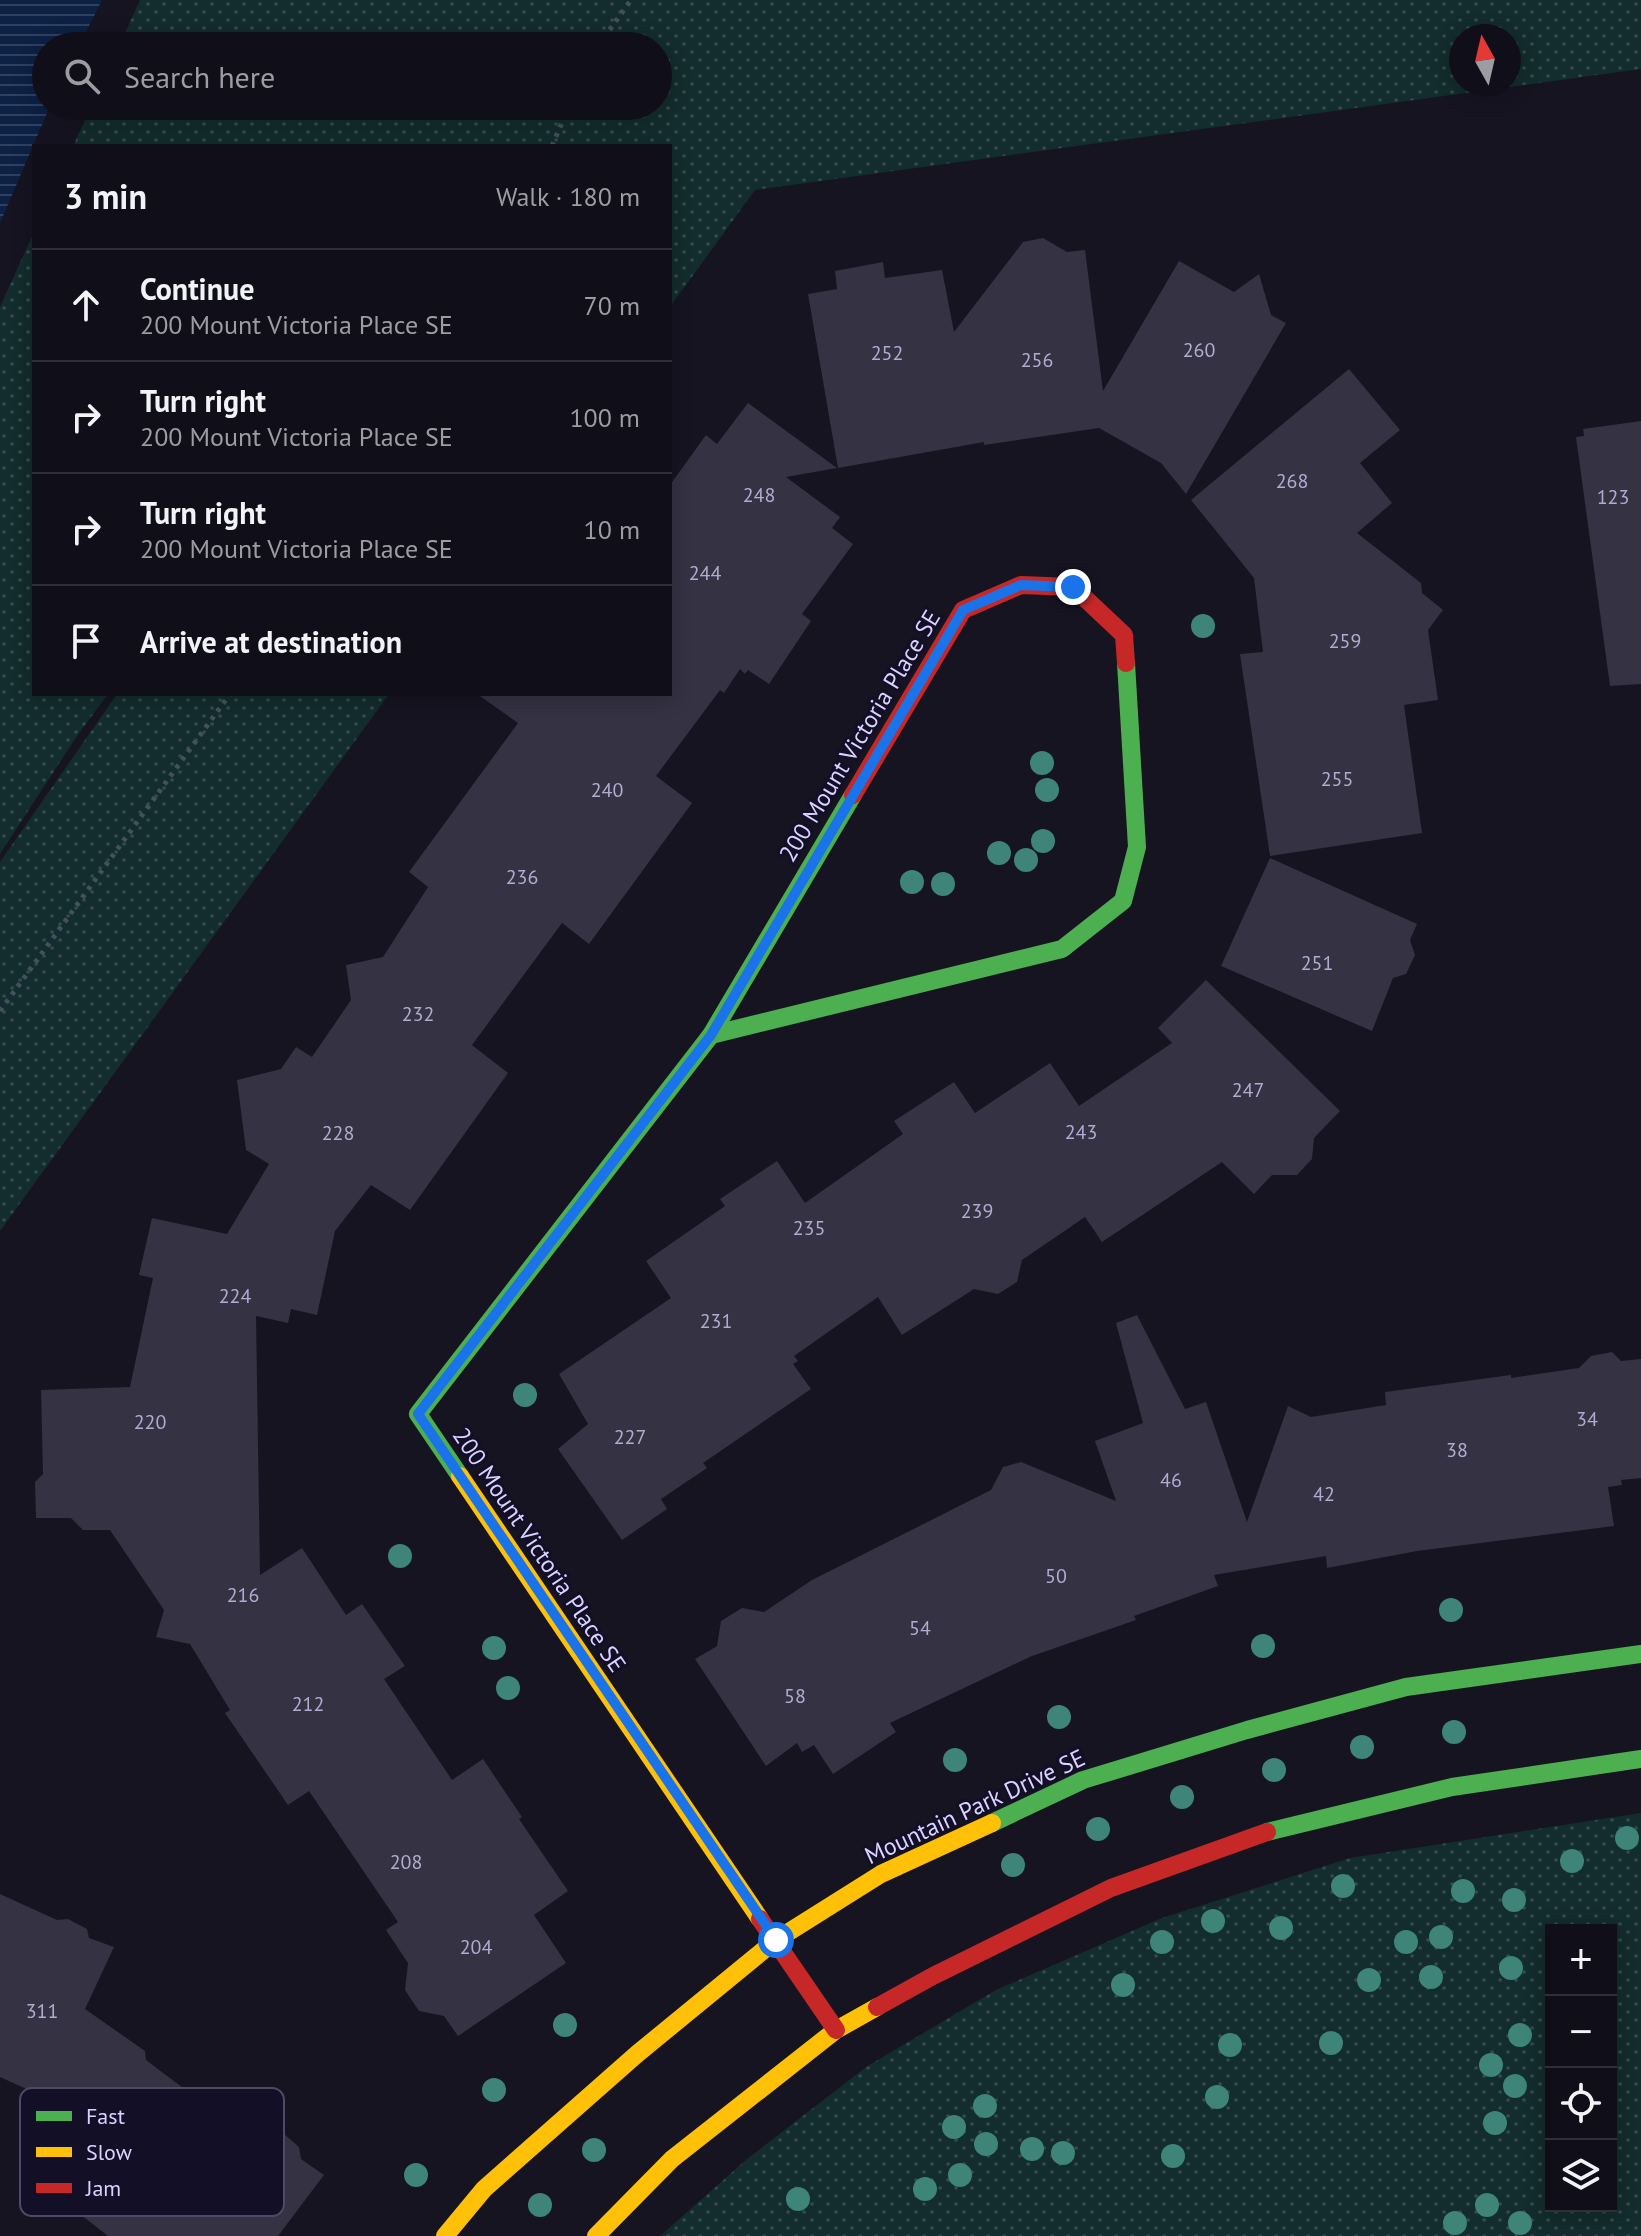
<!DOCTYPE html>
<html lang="en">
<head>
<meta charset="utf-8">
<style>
	body { margin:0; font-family:"PT Sans",sans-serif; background:#1e1d26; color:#f1f3f6 }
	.controls { position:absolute; right:24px; bottom:24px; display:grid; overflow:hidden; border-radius:0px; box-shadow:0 4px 20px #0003 }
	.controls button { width:72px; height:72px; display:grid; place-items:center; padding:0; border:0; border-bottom:2px solid #302f38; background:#100f19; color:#f1f3f6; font:40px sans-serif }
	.compass { position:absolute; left:1449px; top:24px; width:72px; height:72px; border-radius:50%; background:#100f19; box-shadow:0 4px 20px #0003; rotate:352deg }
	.stop { position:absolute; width:24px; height:24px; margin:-18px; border:6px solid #1a73e8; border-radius:50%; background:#fff }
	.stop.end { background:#1a73e8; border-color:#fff; box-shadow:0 2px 8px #0008 }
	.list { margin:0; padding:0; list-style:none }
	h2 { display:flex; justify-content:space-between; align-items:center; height:104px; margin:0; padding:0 32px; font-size:34px }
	h2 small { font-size:26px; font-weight:400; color:#9c9ca2 }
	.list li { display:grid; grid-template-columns:52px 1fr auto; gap:24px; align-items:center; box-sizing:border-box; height:112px; padding:0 32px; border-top:2px solid #302f38 }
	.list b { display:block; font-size:30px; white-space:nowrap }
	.list p { margin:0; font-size:26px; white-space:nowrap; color:#9c9ca2 }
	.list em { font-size:26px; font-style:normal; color:#9c9ca2 }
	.icon { flex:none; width:44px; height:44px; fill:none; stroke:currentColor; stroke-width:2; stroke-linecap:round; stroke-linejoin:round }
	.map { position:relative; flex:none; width:1641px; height:2236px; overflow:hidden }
	.search { position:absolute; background:#100f19; box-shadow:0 4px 20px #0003; left:32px; top:32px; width:640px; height:88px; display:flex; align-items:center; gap:20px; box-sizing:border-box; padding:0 28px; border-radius:44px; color:#9c9ca2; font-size:30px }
	.panel { position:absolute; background:#100f19; box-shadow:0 4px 20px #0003; left:32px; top:144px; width:640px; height:552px; border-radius:0px }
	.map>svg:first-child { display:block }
	.park { fill:url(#park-dots); fill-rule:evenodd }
	.water { fill:url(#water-rules) }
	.building { fill:#343243 }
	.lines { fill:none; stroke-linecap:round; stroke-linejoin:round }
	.path { stroke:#44505f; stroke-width:5; stroke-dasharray:4 6; stroke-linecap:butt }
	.fast { stroke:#4caf50; stroke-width:18 }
	.slow { stroke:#ffc107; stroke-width:18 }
	.jam { stroke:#c62828; stroke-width:18 }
	.tree { fill:#3e8478 }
	.route { stroke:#1a73e8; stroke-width:10 }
	.labels { text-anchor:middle; stroke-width:6; stroke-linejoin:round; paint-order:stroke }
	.number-label { font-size:20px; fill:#b0acd0 }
	.street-label { font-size:24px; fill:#d9d4ff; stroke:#130f26 }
	.key { fill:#130f26; stroke:#4e4a67; stroke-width:2 }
	.key-label { font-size:22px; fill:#d9d4ff }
</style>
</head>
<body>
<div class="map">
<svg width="1641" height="2236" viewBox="0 0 1641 2236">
	<defs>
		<pattern id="park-dots" width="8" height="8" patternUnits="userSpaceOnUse" patternTransform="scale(2)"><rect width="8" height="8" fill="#132c2d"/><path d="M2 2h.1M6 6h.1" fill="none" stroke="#354a4c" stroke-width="1.8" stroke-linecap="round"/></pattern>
		<pattern id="water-rules" width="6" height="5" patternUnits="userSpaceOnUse" patternTransform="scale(2)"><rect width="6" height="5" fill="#0d2144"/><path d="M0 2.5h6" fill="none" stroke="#304060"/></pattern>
	</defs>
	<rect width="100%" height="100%" fill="#161421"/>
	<!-- park -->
	<g class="park">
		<path d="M140,0H1641V69L755,190L670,307V146H73L92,106H658V46H119ZM1509,36V84H1461V36Z"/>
		<path d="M34,232V694H108L77,736L0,854V307Z"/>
		<path d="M117,694H389L0,1231V862Z"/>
		<path d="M1641,1813V2236H660L746,2160L866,2067L996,1990L1162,1918L1350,1858ZM1611,1930V2206H1551V1930Z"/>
	</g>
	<!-- water -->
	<path class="water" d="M0,0H102L79,46H46V106H50L0,223Z"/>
	<!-- building -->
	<g class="building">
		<path d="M1043,238L1067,252L1085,250L1103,391L1179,261L1234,292L1259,274L1271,315L1286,323L1186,494L1161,463L1099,428L984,445V442L838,468L808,294L837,289L835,271L883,262L885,278L942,270L954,332L1023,242Z"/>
		<path d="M1349,369L1400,430L1360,463L1392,503L1357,533L1421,583L1422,593L1443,610L1428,630L1438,700L1404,705L1422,833L1270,856L1240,654L1263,652L1254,578L1191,500Z"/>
		<path d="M748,403L837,468L786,477L840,517L832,528L853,544L802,614L811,621L769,684L748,670L745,674L740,669L724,693L720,690L656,776L692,803L589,944L562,923L472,1045L508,1073L410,1210L371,1185L335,1231L317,1315L291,1309L288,1323L256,1316L260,1575L302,1548L346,1615L362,1604L405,1666L384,1679L452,1780L483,1759L522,1817L519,1819L568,1891L534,1915L566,1963L458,2036L444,2016L419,2011L405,1990L408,1963L386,1930L398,1922L309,1791L288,1805L225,1713L230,1710L190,1644L156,1637L164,1610L110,1530H83L71,1518H36L35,1482L43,1474L41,1390L130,1387L153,1278L139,1275L152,1218L227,1234L269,1164L246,1150L237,1080L281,1069L296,1047L312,1057L351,1000L346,965L383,957L428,887L409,872L518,723L477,694H670V485L706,435L717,444Z"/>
		<path d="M1641,421V684L1610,686L1576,437L1584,436L1583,429Z"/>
		<path d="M1270,858L1417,924L1410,940L1415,955L1406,974L1393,978L1372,1031L1221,966Z"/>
		<path d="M1206,980L1340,1111L1314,1138L1312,1159L1297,1175H1272L1254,1194L1222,1162L1102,1242L1085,1217L1022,1260L1017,1282L998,1294L974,1289L902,1335L878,1297L794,1356L798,1361L793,1364L811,1389L703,1463L707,1468L661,1499L667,1509L622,1540L558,1449L588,1424L559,1374L671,1298L646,1261L725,1206L720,1199L777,1161L805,1203L903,1134L894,1121L954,1082L975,1113L1050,1063L1079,1106L1172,1043L1158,1028Z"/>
		<path d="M1137,1315L1185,1409L1206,1402L1247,1522L1288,1406L1311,1417L1386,1405L1385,1392L1511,1375V1378L1579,1368L1591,1356L1612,1352L1621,1361L1641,1359V1478L1621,1480L1622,1485L1608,1487L1614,1526L1417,1551L1327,1568L1326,1556L1214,1575L1218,1586L1134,1616L1136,1620L1032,1656L890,1723L896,1732L833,1774L814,1745L802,1752L797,1743L766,1766L695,1659L717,1646L721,1621L742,1608L764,1612L812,1580L991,1490L1003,1467L1021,1462L1116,1501L1095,1441L1143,1423L1116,1323Z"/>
		<path d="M0,1894L57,1920L68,1919L87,1929L89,1938L114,1947L85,2009L145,2051L146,2060L220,2116L231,2101L272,2134H284L299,2147L301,2159L324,2175L278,2236H108L44,2186L60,2166L46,2155L49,2149L30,2133L55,2102L0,2077Z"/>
	</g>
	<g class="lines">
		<!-- path -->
		<g class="path">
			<path d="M598,46L631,0"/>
			<path d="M552,146L569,106"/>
			<path d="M0,1011L230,694"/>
		</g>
		<!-- fast -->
		<g class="fast">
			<path d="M711,1035L1062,949L1123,901L1137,847L1126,663"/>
			<path d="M460,1476L418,1414L711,1035L853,795"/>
			<path d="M992,1823L1083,1780L1247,1730L1406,1687L1641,1654"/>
			<path d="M1267,1832L1452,1787L1641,1759"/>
		</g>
		<!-- slow -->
		<g class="slow">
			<path d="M460,1476L760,1919"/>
			<path d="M445,2236L484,2189L637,2054L776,1940L881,1874L992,1823"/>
			<path d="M596,2236L672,2159L836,2030L877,2007"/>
		</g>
		<!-- jam -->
		<g class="jam">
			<path d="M853,795L963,610L1021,585L1073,587L1124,635L1126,663"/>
			<path d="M760,1919L836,2030"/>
			<path d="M877,2007L933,1976L1111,1888L1267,1832"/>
		</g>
	</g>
	<!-- trees -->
	<g class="tree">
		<circle cx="1203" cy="626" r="12"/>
		<circle cx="1042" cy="763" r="12"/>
		<circle cx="1047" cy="790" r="12"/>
		<circle cx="1043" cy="841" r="12"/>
		<circle cx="999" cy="853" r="12"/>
		<circle cx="1026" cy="860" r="12"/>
		<circle cx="912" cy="882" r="12"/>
		<circle cx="943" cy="884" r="12"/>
		<circle cx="525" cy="1395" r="12"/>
		<circle cx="400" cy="1556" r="12"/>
		<circle cx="1451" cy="1610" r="12"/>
		<circle cx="1263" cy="1646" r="12"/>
		<circle cx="494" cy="1648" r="12"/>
		<circle cx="508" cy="1688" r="12"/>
		<circle cx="1059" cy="1717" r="12"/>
		<circle cx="1454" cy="1732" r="12"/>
		<circle cx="1362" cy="1747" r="12"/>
		<circle cx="955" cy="1760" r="12"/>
		<circle cx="1274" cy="1770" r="12"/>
		<circle cx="1182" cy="1797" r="12"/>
		<circle cx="1098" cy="1829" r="12"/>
		<circle cx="1627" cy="1838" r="12"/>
		<circle cx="1572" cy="1861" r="12"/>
		<circle cx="1013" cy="1865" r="12"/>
		<circle cx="1343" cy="1886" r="12"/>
		<circle cx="1463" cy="1891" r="12"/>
		<circle cx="1514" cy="1900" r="12"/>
		<circle cx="1213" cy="1921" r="12"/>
		<circle cx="1281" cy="1928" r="12"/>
		<circle cx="1441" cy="1937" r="12"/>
		<circle cx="1162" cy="1942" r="12"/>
		<circle cx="1406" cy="1942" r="12"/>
		<circle cx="1511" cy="1968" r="12"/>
		<circle cx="1431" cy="1977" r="12"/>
		<circle cx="1369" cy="1980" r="12"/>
		<circle cx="1123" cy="1985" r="12"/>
		<circle cx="565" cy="2025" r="12"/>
		<circle cx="1520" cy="2035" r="12"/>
		<circle cx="1331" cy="2043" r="12"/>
		<circle cx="1230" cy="2045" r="12"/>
		<circle cx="1491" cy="2065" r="12"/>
		<circle cx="1515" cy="2086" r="12"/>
		<circle cx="494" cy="2090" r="12"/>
		<circle cx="1217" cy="2097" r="12"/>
		<circle cx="985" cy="2106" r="12"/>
		<circle cx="1495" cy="2123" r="12"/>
		<circle cx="954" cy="2127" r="12"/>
		<circle cx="986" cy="2144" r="12"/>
		<circle cx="1032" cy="2149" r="12"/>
		<circle cx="594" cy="2150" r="12"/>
		<circle cx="1063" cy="2153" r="12"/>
		<circle cx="1173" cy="2156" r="12"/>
		<circle cx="416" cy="2175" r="12"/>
		<circle cx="960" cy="2175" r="12"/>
		<circle cx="925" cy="2189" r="12"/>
		<circle cx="798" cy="2199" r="12"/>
		<circle cx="540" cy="2205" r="12"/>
		<circle cx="1487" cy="2205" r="12"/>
		<circle cx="1455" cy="2223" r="12"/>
		<circle cx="1520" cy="2223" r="12"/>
	</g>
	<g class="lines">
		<!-- route -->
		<path class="route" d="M776,1940L418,1414L711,1035L963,610L1021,585L1073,587"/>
	</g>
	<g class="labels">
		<!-- number labels -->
		<g class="number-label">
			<text x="1199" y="357">260</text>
			<text x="887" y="360">252</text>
			<text x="1037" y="367">256</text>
			<text x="1292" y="488">268</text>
			<text x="759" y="502">248</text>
			<text x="1613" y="504">123</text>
			<text x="705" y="580">244</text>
			<text x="1345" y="648">259</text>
			<text x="1337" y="786">255</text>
			<text x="607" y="797">240</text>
			<text x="522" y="884">236</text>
			<text x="1317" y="970">251</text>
			<text x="418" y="1021">232</text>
			<text x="1248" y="1097">247</text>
			<text x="1081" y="1139">243</text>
			<text x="338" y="1140">228</text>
			<text x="977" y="1218">239</text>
			<text x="809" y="1235">235</text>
			<text x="235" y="1303">224</text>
			<text x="716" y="1328">231</text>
			<text x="1587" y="1426">34</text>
			<text x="150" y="1429">220</text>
			<text x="630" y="1444">227</text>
			<text x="1457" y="1457">38</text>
			<text x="1171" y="1487">46</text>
			<text x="1324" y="1501">42</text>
			<text x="1056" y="1583">50</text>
			<text x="243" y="1602">216</text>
			<text x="920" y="1635">54</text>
			<text x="795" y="1703">58</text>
			<text x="308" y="1711">212</text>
			<text x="406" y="1869">208</text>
			<text x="476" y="1954">204</text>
			<text x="42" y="2018">311</text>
		</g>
		<!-- street labels -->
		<g class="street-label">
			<text transform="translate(860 736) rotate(-59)" y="8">200 Mount Victoria Place SE</text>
			<text transform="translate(539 1550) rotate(56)" y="8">200 Mount Victoria Place SE</text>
			<text transform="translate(975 1807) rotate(-25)" y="8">Mountain Park Drive SE</text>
		</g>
	</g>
	<!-- legend -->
	<rect x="20" y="2088" width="264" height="128" rx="12" class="key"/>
	<rect x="36" y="2111" width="36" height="10" fill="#4caf50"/>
	<rect x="36" y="2147" width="36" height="10" fill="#ffc107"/>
	<rect x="36" y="2183" width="36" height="10" fill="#c62828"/>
	<g class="key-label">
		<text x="86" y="2124">Fast</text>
		<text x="86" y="2160">Slow</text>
		<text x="86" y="2196">Jam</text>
	</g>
</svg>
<div class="controls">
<button>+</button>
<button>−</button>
<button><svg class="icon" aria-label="locate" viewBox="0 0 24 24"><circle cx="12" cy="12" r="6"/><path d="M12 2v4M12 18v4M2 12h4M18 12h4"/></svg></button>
<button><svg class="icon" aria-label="layers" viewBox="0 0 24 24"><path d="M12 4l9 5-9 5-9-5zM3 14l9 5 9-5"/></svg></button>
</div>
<svg class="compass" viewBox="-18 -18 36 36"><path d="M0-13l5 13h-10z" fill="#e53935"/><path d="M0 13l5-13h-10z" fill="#9c9ca2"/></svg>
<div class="stop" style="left:776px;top:1940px"></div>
<div class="stop end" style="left:1073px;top:587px"></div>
<div class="search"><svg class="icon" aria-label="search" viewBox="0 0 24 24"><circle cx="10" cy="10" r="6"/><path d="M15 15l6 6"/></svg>Search here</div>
<section class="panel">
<h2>3 min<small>Walk · 180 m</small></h2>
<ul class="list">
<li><svg class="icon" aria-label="ahead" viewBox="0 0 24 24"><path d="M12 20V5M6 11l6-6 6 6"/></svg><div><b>Continue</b><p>200 Mount Victoria Place SE</p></div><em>70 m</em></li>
<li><svg class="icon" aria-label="right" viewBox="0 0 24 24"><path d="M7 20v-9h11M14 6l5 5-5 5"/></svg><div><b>Turn right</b><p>200 Mount Victoria Place SE</p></div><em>100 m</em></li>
<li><svg class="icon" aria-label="right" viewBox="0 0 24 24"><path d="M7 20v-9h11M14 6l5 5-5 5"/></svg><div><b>Turn right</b><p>200 Mount Victoria Place SE</p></div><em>10 m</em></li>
<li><svg class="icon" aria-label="arrive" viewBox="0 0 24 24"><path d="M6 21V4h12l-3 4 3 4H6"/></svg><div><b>Arrive at destination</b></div></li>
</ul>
</section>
</div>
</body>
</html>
